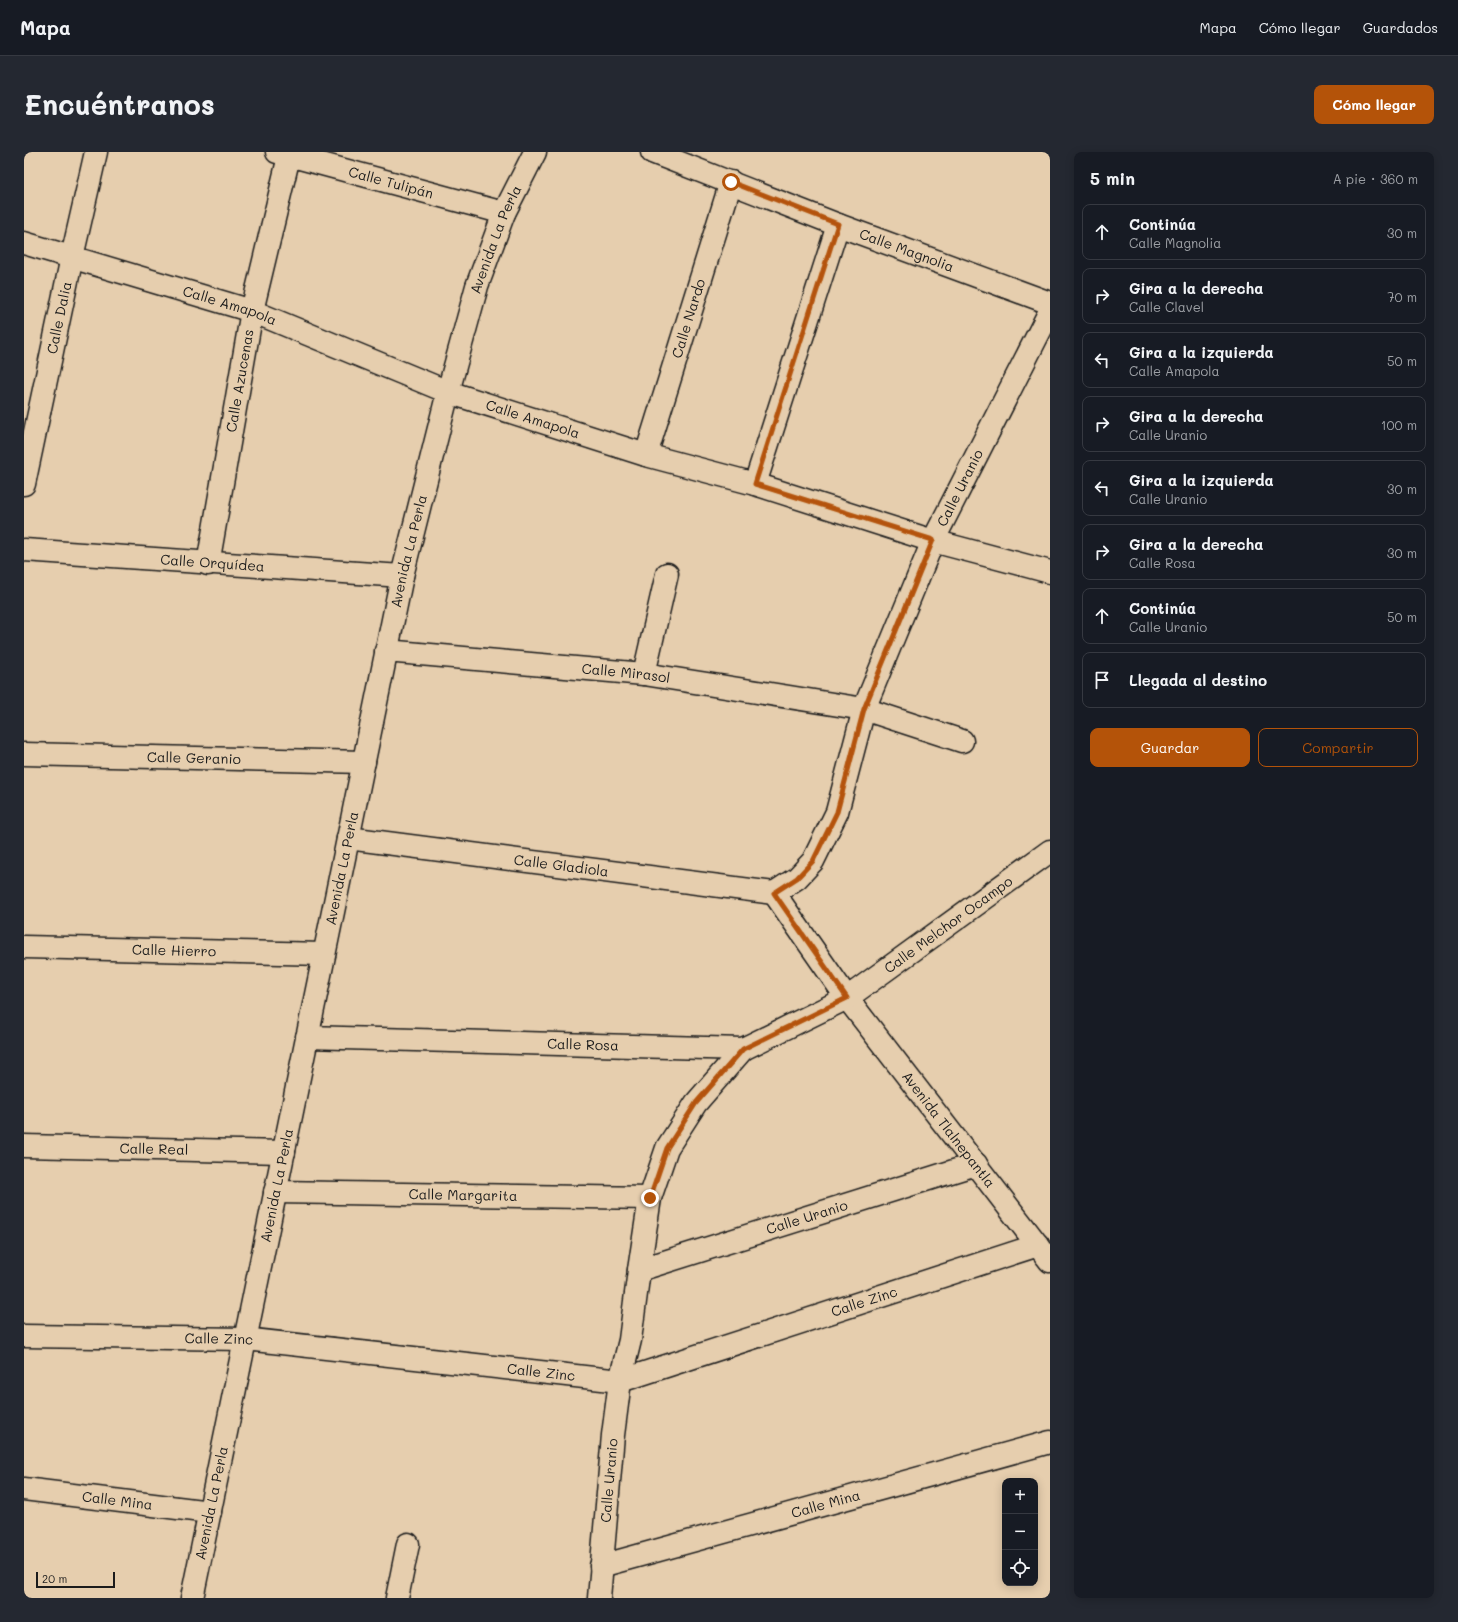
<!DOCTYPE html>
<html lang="es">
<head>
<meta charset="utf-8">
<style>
	body { margin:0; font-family:Mali,sans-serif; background:#242831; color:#f1f3f6 }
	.controls { position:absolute; right:12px; bottom:12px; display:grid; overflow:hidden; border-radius:8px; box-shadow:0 2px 10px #0003 }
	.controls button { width:36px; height:36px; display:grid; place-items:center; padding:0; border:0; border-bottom:1px solid #363941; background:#171b24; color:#f1f3f6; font:20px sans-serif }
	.scale { position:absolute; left:12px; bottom:10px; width:79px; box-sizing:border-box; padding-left:4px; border:2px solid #1c1c1c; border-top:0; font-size:11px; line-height:14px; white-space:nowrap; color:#1c1c1c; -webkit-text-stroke:3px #e6ceae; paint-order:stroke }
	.stop { position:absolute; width:12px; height:12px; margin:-9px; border:3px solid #b45309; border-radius:50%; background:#fff }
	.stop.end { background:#b45309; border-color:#fff; box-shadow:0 1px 4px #0008 }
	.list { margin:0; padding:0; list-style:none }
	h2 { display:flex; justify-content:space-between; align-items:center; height:52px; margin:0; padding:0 16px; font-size:17px }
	h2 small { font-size:13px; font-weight:400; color:#9ea1a6 }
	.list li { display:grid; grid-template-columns:26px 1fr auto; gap:12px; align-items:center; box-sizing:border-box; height:56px; margin:0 8px 8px; padding:0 8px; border:1px solid #363941; border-radius:8px }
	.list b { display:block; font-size:15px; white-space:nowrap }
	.list p { margin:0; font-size:13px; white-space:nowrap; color:#9ea1a6 }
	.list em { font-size:13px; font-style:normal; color:#9ea1a6 }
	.actions { display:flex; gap:8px; padding:12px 16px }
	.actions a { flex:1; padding:9px 0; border:1px solid #b45309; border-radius:8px; text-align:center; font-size:14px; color:#b45309 }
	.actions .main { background:#b45309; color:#fff }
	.icon { flex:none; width:22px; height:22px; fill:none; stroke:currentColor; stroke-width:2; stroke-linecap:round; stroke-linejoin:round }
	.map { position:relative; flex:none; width:1026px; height:1446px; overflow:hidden; border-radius:8px }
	header { display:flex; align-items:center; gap:24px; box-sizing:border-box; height:56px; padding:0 20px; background:#171b24; border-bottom:1px solid #363941 }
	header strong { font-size:19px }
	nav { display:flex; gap:22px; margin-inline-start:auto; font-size:14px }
	.intro { display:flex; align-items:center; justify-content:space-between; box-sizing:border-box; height:96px; padding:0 24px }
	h1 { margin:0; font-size:28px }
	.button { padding:10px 18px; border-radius:8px; background:#b45309; color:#fff; font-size:14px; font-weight:700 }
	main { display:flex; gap:24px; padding:0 24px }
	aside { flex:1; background:#171b24; border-radius:8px; box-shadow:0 2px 10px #0003 }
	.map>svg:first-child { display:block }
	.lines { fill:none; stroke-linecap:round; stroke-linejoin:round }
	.street-casing { stroke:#1c1c1c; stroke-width:25 }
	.secondary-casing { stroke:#1c1c1c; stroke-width:25 }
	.street { stroke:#e6ceae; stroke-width:22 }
	.secondary { stroke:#e6ceae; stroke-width:22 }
	.route { stroke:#b45309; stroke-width:5 }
	.labels { text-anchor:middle; stroke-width:3; stroke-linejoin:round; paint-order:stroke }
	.street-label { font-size:14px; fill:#1c1c1c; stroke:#e6ceae }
</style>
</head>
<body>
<header>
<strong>Mapa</strong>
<nav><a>Mapa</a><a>Cómo llegar</a><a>Guardados</a></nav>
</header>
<div class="intro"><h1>Encuéntranos</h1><a class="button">Cómo llegar</a></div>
<main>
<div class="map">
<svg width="1026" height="1446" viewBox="0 0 1026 1446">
	<rect width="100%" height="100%" fill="#e6ceae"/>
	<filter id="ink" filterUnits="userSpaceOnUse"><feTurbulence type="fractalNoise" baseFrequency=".025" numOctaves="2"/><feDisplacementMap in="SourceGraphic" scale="8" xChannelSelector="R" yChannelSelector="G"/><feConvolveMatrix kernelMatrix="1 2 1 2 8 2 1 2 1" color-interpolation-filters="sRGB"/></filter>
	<g filter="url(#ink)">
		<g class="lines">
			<!-- street casing -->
			<g class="street-casing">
				<g id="street">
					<path id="s1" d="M253,0L480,61"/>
					<path id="s2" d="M628,0L814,73L1026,151"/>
					<path id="s3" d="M0,91L228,159L424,240L622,303L731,332L909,389L1026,420"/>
					<path id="s4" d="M622,303L707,30"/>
					<path id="s5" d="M0,332L48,105L72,0"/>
					<path d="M731,332L814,73"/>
					<path id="s6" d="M0,398L378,424"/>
					<path id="s7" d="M184,412L228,159L266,0"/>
					<path id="s8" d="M362,499L620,522L840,557L938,589"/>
					<path d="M620,522L643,422"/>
					<path id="s9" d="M0,602L340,610"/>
					<path id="s10" d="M324,686L750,741"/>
					<path id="s11" d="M750,741L773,726L789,709L813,660L840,557L909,389L1026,159"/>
					<path id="s12" d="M750,741L823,846L1026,1109"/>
					<path id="s13" d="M0,795L300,802"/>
					<path id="s14" d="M283,885L719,897L823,846L1026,699"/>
					<path id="s15" d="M0,994L260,1000"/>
					<path id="s16" d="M251,1040L626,1046"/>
					<path id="s17" d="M615,1118L952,1012"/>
					<path id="s18" d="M0,1184L221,1187L596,1229L1014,1093"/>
					<path id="s19" d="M0,1337L186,1360"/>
					<path id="s20" d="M577,1414L1026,1290"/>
					<path d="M373,1446L384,1392"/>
					<path id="s21" d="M575,1446L589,1283L596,1229L606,1188L615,1118L626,1046L643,996L672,951L719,897"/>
				</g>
			</g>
			<!-- secondary casing -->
			<g class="secondary-casing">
				<g id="secondary">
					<path id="s22" d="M168,1446L378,424L424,240L453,134L480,61L511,0"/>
				</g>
			</g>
			<!-- street -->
			<use href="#street" class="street"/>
			<!-- secondary -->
			<use href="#secondary" class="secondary"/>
		</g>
	</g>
	<g class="lines" filter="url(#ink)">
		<!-- route -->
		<path class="route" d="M626,1046L643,996L672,951L719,897L823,846L750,741L773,726L789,709L813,660L840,557L909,388L731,332L814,72L707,30"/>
	</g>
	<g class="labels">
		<!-- street labels -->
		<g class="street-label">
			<text dy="5" stroke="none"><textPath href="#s1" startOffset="118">Calle Tulipán</textPath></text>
			<text dy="5" stroke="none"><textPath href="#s22" startOffset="1393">Avenida La Perla</textPath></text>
			<text dy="5" stroke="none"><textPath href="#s2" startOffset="273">Calle Magnolia</textPath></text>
			<text dy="5" stroke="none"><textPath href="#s3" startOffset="215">Calle Amapola</textPath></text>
			<text dy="5" stroke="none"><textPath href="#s5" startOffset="170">Calle Dalia</textPath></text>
			<text dy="5" stroke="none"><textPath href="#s4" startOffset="143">Calle Nardo</textPath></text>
			<text dy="5" stroke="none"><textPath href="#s7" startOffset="186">Calle Azucenas</textPath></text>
			<text dy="5" stroke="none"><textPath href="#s3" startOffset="539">Calle Amapola</textPath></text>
			<text dy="5" stroke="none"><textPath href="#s11" startOffset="453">Calle Uranio</textPath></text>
			<text dy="5" stroke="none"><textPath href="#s22" startOffset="1069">Avenida La Perla</textPath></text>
			<text dy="5" stroke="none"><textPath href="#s6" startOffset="189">Calle Orquídea</textPath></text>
			<text dy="5" stroke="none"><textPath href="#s8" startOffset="241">Calle Mirasol</textPath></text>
			<text dy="5" stroke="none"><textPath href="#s9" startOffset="170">Calle Geranio</textPath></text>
			<text dy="5" stroke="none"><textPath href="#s10" startOffset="215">Calle Gladiola</textPath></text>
			<text dy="5" stroke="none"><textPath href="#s22" startOffset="745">Avenida La Perla</textPath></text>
			<text dy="5" stroke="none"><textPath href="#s14" startOffset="677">Calle Melchor Ocampo</textPath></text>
			<text dy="5" stroke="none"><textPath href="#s13" startOffset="150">Calle Hierro</textPath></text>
			<text dy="5" stroke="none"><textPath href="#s14" startOffset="276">Calle Rosa</textPath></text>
			<text dy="5" stroke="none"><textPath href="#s12" startOffset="294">Avenida Tlalnepantla</textPath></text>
			<text dy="5" stroke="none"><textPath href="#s15" startOffset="130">Calle Real</textPath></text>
			<text dy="5" stroke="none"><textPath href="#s22" startOffset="421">Avenida La Perla</textPath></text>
			<text dy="5" stroke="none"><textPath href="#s16" startOffset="188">Calle Margarita</textPath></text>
			<text dy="5" stroke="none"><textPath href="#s17" startOffset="176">Calle Uranio</textPath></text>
			<text dy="5" stroke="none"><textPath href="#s18" startOffset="855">Calle Zinc</textPath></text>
			<text dy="5" stroke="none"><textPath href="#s18" startOffset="195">Calle Zinc</textPath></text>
			<text dy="5" stroke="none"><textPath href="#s18" startOffset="519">Calle Zinc</textPath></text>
			<text dy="5" stroke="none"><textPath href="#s21" startOffset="118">Calle Uranio</textPath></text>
			<text dy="5" stroke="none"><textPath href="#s19" startOffset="94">Calle Mina</textPath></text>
			<text dy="5" stroke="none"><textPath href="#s22" startOffset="97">Avenida La Perla</textPath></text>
			<text dy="5" stroke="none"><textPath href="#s20" startOffset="233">Calle Mina</textPath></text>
		</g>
	</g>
</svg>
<div class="controls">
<button>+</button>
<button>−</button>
<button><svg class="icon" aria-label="locate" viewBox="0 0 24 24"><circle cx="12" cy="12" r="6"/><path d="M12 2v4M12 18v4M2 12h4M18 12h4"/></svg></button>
</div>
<div class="scale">20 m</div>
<div class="stop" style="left:707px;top:30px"></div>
<div class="stop end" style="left:626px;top:1046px"></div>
</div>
<aside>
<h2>5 min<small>A pie · 360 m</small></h2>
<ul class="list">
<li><svg class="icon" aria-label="ahead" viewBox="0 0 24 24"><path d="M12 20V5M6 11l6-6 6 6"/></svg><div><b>Continúa</b><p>Calle Magnolia</p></div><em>30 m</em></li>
<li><svg class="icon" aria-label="right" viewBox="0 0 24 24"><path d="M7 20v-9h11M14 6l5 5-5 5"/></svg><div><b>Gira a la derecha</b><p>Calle Clavel</p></div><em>70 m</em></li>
<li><svg class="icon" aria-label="left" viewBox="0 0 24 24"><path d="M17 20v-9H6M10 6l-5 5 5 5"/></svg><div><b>Gira a la izquierda</b><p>Calle Amapola</p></div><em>50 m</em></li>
<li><svg class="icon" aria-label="right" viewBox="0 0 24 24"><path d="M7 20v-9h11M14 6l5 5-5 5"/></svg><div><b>Gira a la derecha</b><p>Calle Uranio</p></div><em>100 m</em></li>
<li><svg class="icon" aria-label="left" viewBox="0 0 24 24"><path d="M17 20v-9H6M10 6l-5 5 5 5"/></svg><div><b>Gira a la izquierda</b><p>Calle Uranio</p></div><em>30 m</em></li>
<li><svg class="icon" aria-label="right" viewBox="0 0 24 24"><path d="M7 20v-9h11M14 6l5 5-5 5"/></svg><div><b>Gira a la derecha</b><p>Calle Rosa</p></div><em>30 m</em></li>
<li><svg class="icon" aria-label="ahead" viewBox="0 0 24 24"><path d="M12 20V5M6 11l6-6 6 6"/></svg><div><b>Continúa</b><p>Calle Uranio</p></div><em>50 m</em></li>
<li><svg class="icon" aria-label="arrive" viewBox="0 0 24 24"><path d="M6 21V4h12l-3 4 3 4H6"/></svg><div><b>Llegada al destino</b></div></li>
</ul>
<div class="actions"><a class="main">Guardar</a><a>Compartir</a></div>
</aside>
</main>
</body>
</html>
